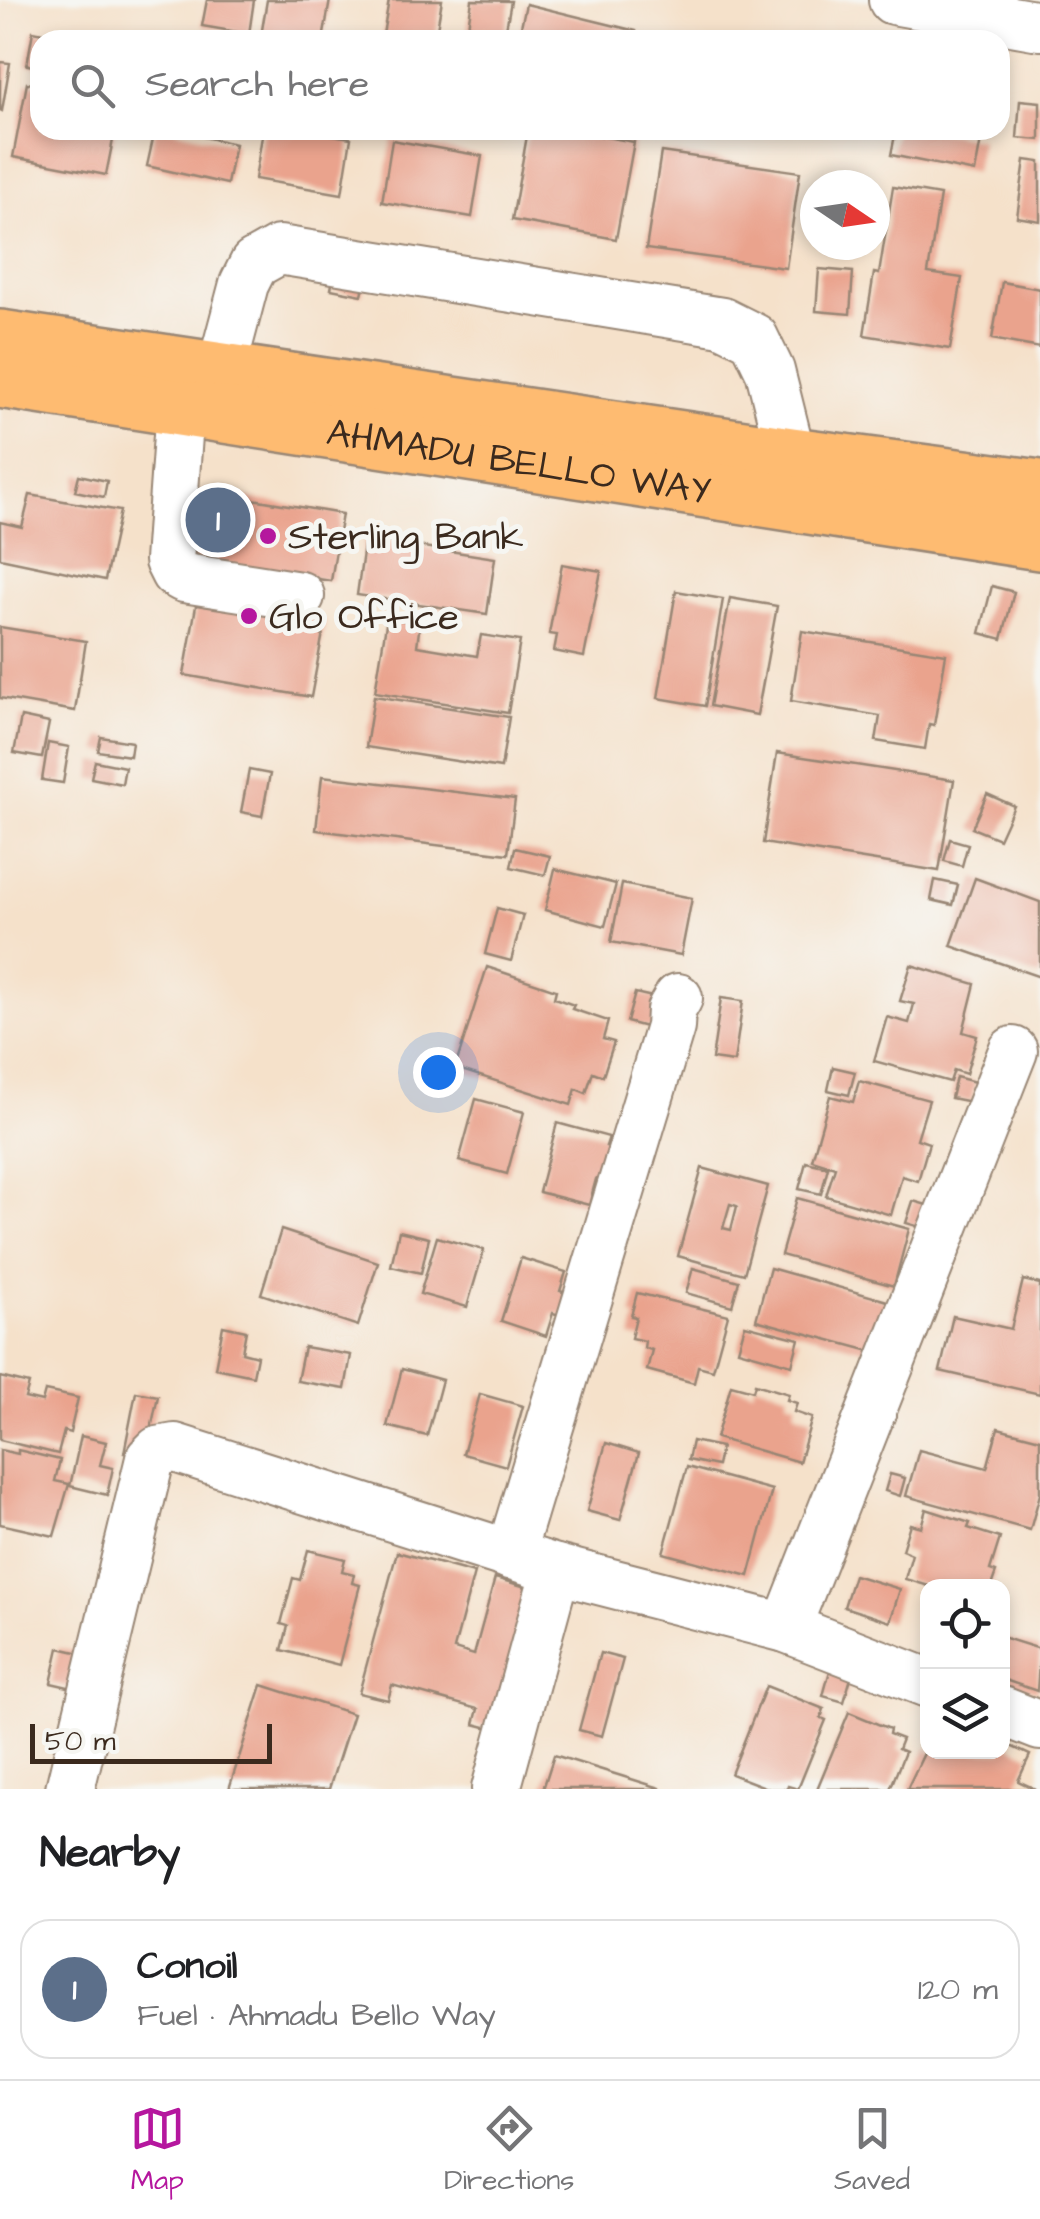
<!DOCTYPE html>
<html lang="en">
<head>
<meta charset="utf-8">
<style>
	body { margin:0; font-family:"Architects Daughter",sans-serif; background:#f2f2f2; color:#202124 }
	.controls { position:absolute; right:30px; bottom:30px; display:grid; overflow:hidden; border-radius:20px; box-shadow:0 5px 15px #0003 }
	.controls button { width:90px; height:90px; display:grid; place-items:center; padding:0; border:0; border-bottom:2px solid #e0e0e0; background:#fff; color:#202124; font:50px sans-serif }
	.compass { position:absolute; left:800px; top:170px; width:90px; height:90px; border-radius:50%; background:#fff; box-shadow:0 5px 15px #0003; rotate:103deg }
	.scale { position:absolute; left:30px; bottom:25px; width:242px; box-sizing:border-box; padding-left:10px; border:5px solid #3b2a1e; border-top:0; font-size:28px; line-height:35px; white-space:nowrap; color:#3b2a1e; -webkit-text-stroke:8px #f6f6f2; paint-order:stroke }
	.you { position:absolute; left:438px; top:1072px; width:35px; height:35px; margin:-25px; border:8px solid #fff; border-radius:50%; background:#1a73e8; box-shadow:0 0 0 15px #1a73e833 }
	.badge { display:grid; place-items:center; width:65px; height:65px; border-radius:50%; background:#b5179e; color:#fff; font-size:32px; font-weight:700 }
	.pin { position:absolute; translate:-50% -50%; border:5px solid #fff; box-shadow:0 2px 10px #0006 }
	.list { margin:0; padding:0; list-style:none }
	h2 { display:flex; justify-content:space-between; align-items:center; height:130px; margin:0; padding:0 40px; font-size:42px }
	h2 small { font-size:32px; font-weight:400; color:#757577 }
	.list li { display:grid; grid-template-columns:65px 1fr auto; gap:30px; align-items:center; box-sizing:border-box; height:140px; margin:0 20px 20px; padding:0 20px; border:2px solid #e0e0e0; border-radius:30px }
	.list b { display:block; font-size:38px; white-space:nowrap }
	.list p { margin:0; font-size:32px; white-space:nowrap; color:#757577 }
	.list em { font-size:32px; font-style:normal; color:#757577 }
	.icon { flex:none; width:55px; height:55px; fill:none; stroke:currentColor; stroke-width:2; stroke-linecap:round; stroke-linejoin:round }
	.map { position:relative; flex:none; width:1040px; height:1789px; overflow:hidden }
	.search { position:absolute; background:#fff; box-shadow:0 5px 15px #0003; left:30px; right:30px; top:30px; height:110px; display:flex; align-items:center; gap:25px; box-sizing:border-box; padding:0 35px; border-radius:30px; color:#757577; font-size:38px }
	.sheet { height:290px; background:#fff }
	nav { display:flex; justify-content:space-around; align-items:center; box-sizing:border-box; height:140px; border-top:2px solid #e0e0e0; background:#fff; font-size:28px; color:#757577 }
	nav a { display:grid; justify-items:center; gap:5px }
	nav .on { color:#b5179e }
	.map>svg:first-child { display:block }
	.building { fill:#eaa38d; fill-rule:evenodd }
	.lines { fill:none; stroke-linecap:round; stroke-linejoin:round }
	.minor-casing { stroke:#988674; stroke-width:52 }
	.major-casing { stroke:#988674; stroke-width:60 }
	.minor { stroke:#fff; stroke-width:48 }
	.major { stroke:#febb71; stroke-width:55 }
	.poi-dot { fill:#b5179e; stroke:#f6f6f2; stroke-width:4 }
	.labels { text-anchor:middle; stroke-width:10; stroke-linejoin:round; paint-order:stroke }
	.street-label { font-size:38px; fill:#3b2a1e; stroke:#f6f6f2 }
	.poi-label { font-size:38px; fill:#3b2a1e; stroke:#f6f6f2; text-anchor:start }
</style>
</head>
<body>
<div class="map">
<svg width="1040" height="1789" viewBox="0 0 1040 1789">
	<rect width="100%" height="100%" fill="#f6f6f2"/>
	<filter id="ink" filterUnits="userSpaceOnUse"><feTurbulence type="fractalNoise" baseFrequency=".01" numOctaves="2"/><feDisplacementMap in="SourceGraphic" scale="20" xChannelSelector="R" yChannelSelector="G"/><feConvolveMatrix kernelMatrix="1 2 1 2 8 2 1 2 1" color-interpolation-filters="sRGB"/></filter>
	<filter id="wash" filterUnits="userSpaceOnUse"><feTurbulence type="fractalNoise" baseFrequency=".0048" numOctaves="4" result="noise"/><feDisplacementMap in="SourceGraphic" scale="40" xChannelSelector="R" yChannelSelector="G"/><feGaussianBlur stdDeviation="2.25" result="paint"/><feColorMatrix in="noise" values="0 0 0 0 0 0 0 0 0 0 0 0 0 0 0 0 0 1.4 0 .05"/><feComposite in="paint" operator="in"/></filter>
	<g filter="url(#wash)">
		<rect width="100%" height="100%" fill="#f5e1ca"/>
		<g id="blocks">
			<!-- building -->
			<g class="building">
				<path d="M207,0H254L249,34L202,26Z"/>
				<path d="M267,0H330L323,40H287L261,36Z"/>
				<path d="M389,0H442L435,40H382Z"/>
				<path d="M472,0L511,1L504,40H466Z"/>
				<path d="M526,4L636,31L634,40H518Z"/>
				<path d="M33,31L68,38L40,40V67L27,65Z"/>
				<path d="M0,62L10,63L2,111L0,110Z"/>
				<path d="M27,83L40,85V130H115L106,175L13,157Z"/>
				<path d="M1020,100L1040,102V140L1017,138Z"/>
				<path d="M155,130H173L235,144L227,184L147,166Z"/>
				<path d="M263,130H327L326,134L351,138L342,194L255,179Z"/>
				<path d="M528,130H567L634,142L616,239L512,220Z"/>
				<path d="M896,130H932L981,140L975,172L891,155Z"/>
				<path d="M392,140L482,156L472,217L382,202Z"/>
				<path d="M661,152L800,172L786,268L646,249Z"/>
				<path d="M1025,160L1040,162V221L1017,217Z"/>
				<path d="M893,187L940,195L928,273L962,278L950,349L864,335L874,273L879,274Z"/>
				<path d="M335,268L366,275L362,295L331,289Z"/>
				<path d="M819,269L853,272L850,314L816,311Z"/>
				<path d="M1002,282L1040,289V348L992,339Z"/>
				<path d="M79,475L107,481L104,497L75,491Z"/>
				<path d="M205,491L342,514L331,581L194,559Z"/>
				<path d="M30,495L120,511L105,580L0,558V522L22,527Z"/>
				<path d="M365,538L495,558L487,614L357,595Z"/>
				<path d="M562,564L601,571L584,657L554,651L557,635L549,634Z"/>
				<path d="M992,586L1014,592L1002,639L980,633Z"/>
				<path d="M676,591L723,599L705,706L658,698Z"/>
				<path d="M730,598L777,606L757,715L710,706Z"/>
				<path d="M197,600L325,622L311,697L184,675Z"/>
				<path d="M387,618L420,623L417,646L477,656L481,635L520,641L508,713L375,692Z"/>
				<path d="M0,627L86,641L75,711L0,698Z"/>
				<path d="M802,631L946,654L934,725L929,724L925,749L876,741L880,716L791,701Z"/>
				<path d="M374,696L509,717L501,768L366,747Z"/>
				<path d="M21,717L49,723L42,758L14,753Z"/>
				<path d="M101,737L132,742L130,756L98,751Z"/>
				<path d="M48,743L69,747L63,783L42,780Z"/>
				<path d="M777,753L954,780L939,871L763,843Z"/>
				<path d="M95,761L125,767L122,784L91,778Z"/>
				<path d="M249,770L270,774L262,816L241,812Z"/>
				<path d="M322,776L515,799L508,854L316,830Z"/>
				<path d="M987,794L1014,806L999,839L972,828Z"/>
				<path d="M950,839L968,844L962,866L944,861Z"/>
				<path d="M515,848L550,856L545,875L511,867Z"/>
				<path d="M555,869L616,884L605,926L545,910Z"/>
				<path d="M975,878L1040,902V977L951,946Z"/>
				<path d="M935,880L958,885L953,905L931,900Z"/>
				<path d="M622,884L692,898L681,955L611,942Z"/>
				<path d="M497,908L523,915L511,961L485,954Z"/>
				<path d="M911,965L975,984L963,1032L977,1036L966,1074L954,1070L950,1082L874,1061L887,1017L909,1023L914,1004L900,1001Z"/>
				<path d="M487,967L556,990L554,998L574,1005L572,1009L608,1021L603,1039L614,1042L603,1076L593,1072L586,1093L576,1089L571,1105L455,1068Z"/>
				<path d="M635,993L661,999L653,1029L627,1022Z"/>
				<path d="M721,998L743,1001L734,1062L712,1059Z"/>
				<path d="M833,1067L855,1072L849,1095L828,1090Z"/>
				<path d="M956,1077L975,1082L971,1102L951,1098Z"/>
				<path d="M859,1081L929,1100L917,1139L929,1143L918,1181L902,1176L891,1215L826,1196L835,1167L812,1160L830,1096L853,1102Z"/>
				<path d="M476,1099L524,1112L507,1174L459,1161Z"/>
				<path d="M557,1123L609,1137L606,1146L611,1147L602,1181L596,1179L589,1205L539,1192Z"/>
				<path d="M806,1162L828,1167L821,1194L799,1189Z"/>
				<path d="M702,1168L768,1186L744,1274L678,1256ZM730,1204L737,1206L731,1230L723,1228Z"/>
				<path d="M797,1198L909,1229L894,1286L781,1255Z"/>
				<path d="M913,1201L941,1209L934,1231L906,1223Z"/>
				<path d="M281,1230L378,1262L358,1326L261,1294Z"/>
				<path d="M399,1231L429,1238L421,1273L391,1266Z"/>
				<path d="M437,1237L484,1250L467,1307L420,1294Z"/>
				<path d="M521,1258L566,1272L560,1291L571,1295L563,1316L553,1313L546,1336L501,1321Z"/>
				<path d="M693,1268L739,1281L732,1306L686,1293Z"/>
				<path d="M770,1268L888,1301L874,1352L756,1320Z"/>
				<path d="M1023,1280L1040,1284V1394L940,1371L953,1316L1011,1329Z"/>
				<path d="M637,1293L728,1315L713,1370L698,1366L694,1383L647,1370L652,1350L644,1348L645,1341L631,1338L636,1317L631,1316Z"/>
				<path d="M745,1325L799,1339L792,1365L738,1350Z"/>
				<path d="M223,1326L246,1331L242,1352L257,1356L253,1376L215,1368Z"/>
				<path d="M304,1347L351,1355L345,1389L297,1381Z"/>
				<path d="M402,1369L442,1380L427,1436L387,1426Z"/>
				<path d="M0,1377L29,1384L25,1398L42,1402L45,1391L78,1398L70,1433L64,1431L58,1454L0,1440Z"/>
				<path d="M755,1384L789,1394L787,1400L797,1403L794,1412L812,1418L799,1462L716,1438L731,1385L753,1391Z"/>
				<path d="M136,1392L158,1396L145,1457L124,1453Z"/>
				<path d="M480,1394L523,1406L506,1466L463,1454Z"/>
				<path d="M998,1428L1040,1439V1494L1030,1530L906,1496L919,1450L987,1468Z"/>
				<path d="M81,1436L106,1442L100,1465L113,1468L107,1495L70,1486Z"/>
				<path d="M692,1441L721,1447L717,1466L688,1460Z"/>
				<path d="M606,1443L639,1453L620,1520L587,1511Z"/>
				<path d="M0,1450L18,1454V1450L60,1460L55,1481L69,1484L54,1536L0,1524Z"/>
				<path d="M687,1467L772,1490L749,1576L663,1553Z"/>
				<path d="M890,1474L905,1478L900,1496L885,1491Z"/>
				<path d="M926,1509L970,1523L968,1528L1000,1538L990,1570L996,1572L991,1586H929L905,1579L912,1554L902,1550L910,1524L921,1527Z"/>
				<path d="M308,1550L345,1559L342,1571L354,1574L352,1583L360,1585L339,1665L282,1650L288,1626L281,1624L293,1578L300,1580Z"/>
				<path d="M397,1552L474,1573L454,1649L474,1655L495,1578L540,1591L501,1731L474,1724L478,1709L392,1685L388,1700L359,1693Z"/>
				<path d="M854,1575L900,1589L890,1622L844,1607Z"/>
				<path d="M1002,1637L1040,1649L1037,1691L1002,1679Z"/>
				<path d="M59,1648L89,1655L81,1690L51,1683Z"/>
				<path d="M600,1653L623,1659L602,1736L579,1730Z"/>
				<path d="M831,1667L852,1674L844,1702L823,1696Z"/>
				<path d="M262,1685L353,1714L329,1789H229Z"/>
				<path d="M766,1686L824,1709L821,1718L826,1720L798,1789L788,1786L787,1789H770L731,1774Z"/>
				<path d="M849,1712L890,1729L889,1734L902,1739L898,1749L905,1752L890,1789H817Z"/>
				<path d="M1002,1742L1030,1755L1018,1781L1035,1789H907L928,1745V1752H1002Z"/>
				<path d="M554,1755L660,1788V1789H543Z"/>
			</g>
		</g>
	</g>
	<g filter="url(#ink)">
		<use href="#blocks" fill-opacity="0" stroke="#988674" stroke-width="2.5"/>
		<g class="lines">
			<!-- minor casing -->
			<g class="minor-casing">
				<g id="minor">
					<path d="M893,0L1040,26"/>
					<path d="M221,371L244,284L254,264L279,250L722,322L754,338L770,371L791,455"/>
					<path d="M180,407L169,561L175,573L184,578L300,596"/>
					<path d="M510,1555L670,1027L671,1010L678,998"/>
					<path d="M786,1628L1013,1051"/>
					<path d="M1002,1711L1040,1726"/>
					<path d="M70,1789L150,1459L158,1451L175,1448L556,1569L786,1628L928,1683"/>
					<path d="M496,1789L556,1569"/>
				</g>
			</g>
			<!-- major casing -->
			<g class="major-casing">
				<g id="major">
					<path d="M0,338L791,455L1040,488"/>
					<path id="s1" d="M0,380L1040,542"/>
				</g>
			</g>
			<!-- minor -->
			<use href="#minor" class="minor"/>
			<!-- major -->
			<use href="#major" class="major"/>
		</g>
	</g>
	<!-- markers -->
	<g class="poi-dot">
		<circle cx="268" cy="536" r="10"/>
		<circle cx="249" cy="616" r="10"/>
	</g>
	<g class="labels">
		<!-- street labels -->
		<g class="street-label">
			<text dy="13" stroke="none"><textPath href="#s1" startOffset="525">AHMADU BELLO WAY</textPath></text>
		</g>
		<!-- poi labels -->
		<g class="poi-label">
			<text x="288" y="549">Sterling Bank</text>
			<text x="269" y="629">Glo Office</text>
		</g>
	</g>
</svg>
<div class="controls">
<button><svg class="icon" aria-label="locate" viewBox="0 0 24 24"><circle cx="12" cy="12" r="6"/><path d="M12 2v4M12 18v4M2 12h4M18 12h4"/></svg></button>
<button><svg class="icon" aria-label="layers" viewBox="0 0 24 24"><path d="M12 4l9 5-9 5-9-5zM3 14l9 5 9-5"/></svg></button>
</div>
<svg class="compass" viewBox="-18 -18 36 36"><path d="M0-13l5 13h-10z" fill="#e53935"/><path d="M0 13l5-13h-10z" fill="#757577"/></svg>
<div class="scale">50 m</div>
<div class="you"></div>
<div class="pin badge" style="left:218px;top:520px;background:#5c6f8a">1</div>
<div class="search"><svg class="icon" aria-label="search" viewBox="0 0 24 24"><circle cx="10" cy="10" r="6"/><path d="M15 15l6 6"/></svg>Search here</div>
</div>
<section class="sheet">
<h2>Nearby<small></small></h2>
<ul class="list">
<li><span class="badge" style="background:#5c6f8a">1</span><div><b>Conoil</b><p>Fuel · Ahmadu Bello Way</p></div><em>120 m</em></li>
</ul>
</section>
<nav>
<a class="on"><svg class="icon" aria-label="map" viewBox="0 0 24 24"><path d="M3 6l6-2 6 2 6-2v14l-6 2-6-2-6 2zM9 4v14M15 6v14"/></svg>Map</a>
<a><svg class="icon" aria-label="directions" viewBox="0 0 24 24"><path d="M12 3l9 9-9 9-9-9zM9 14v-3h6M13 9l2 2-2 2"/></svg>Directions</a>
<a><svg class="icon" aria-label="saved" viewBox="0 0 24 24"><path d="M7 4h10v16l-5-4-5 4z"/></svg>Saved</a>
</nav>
</body>
</html>
